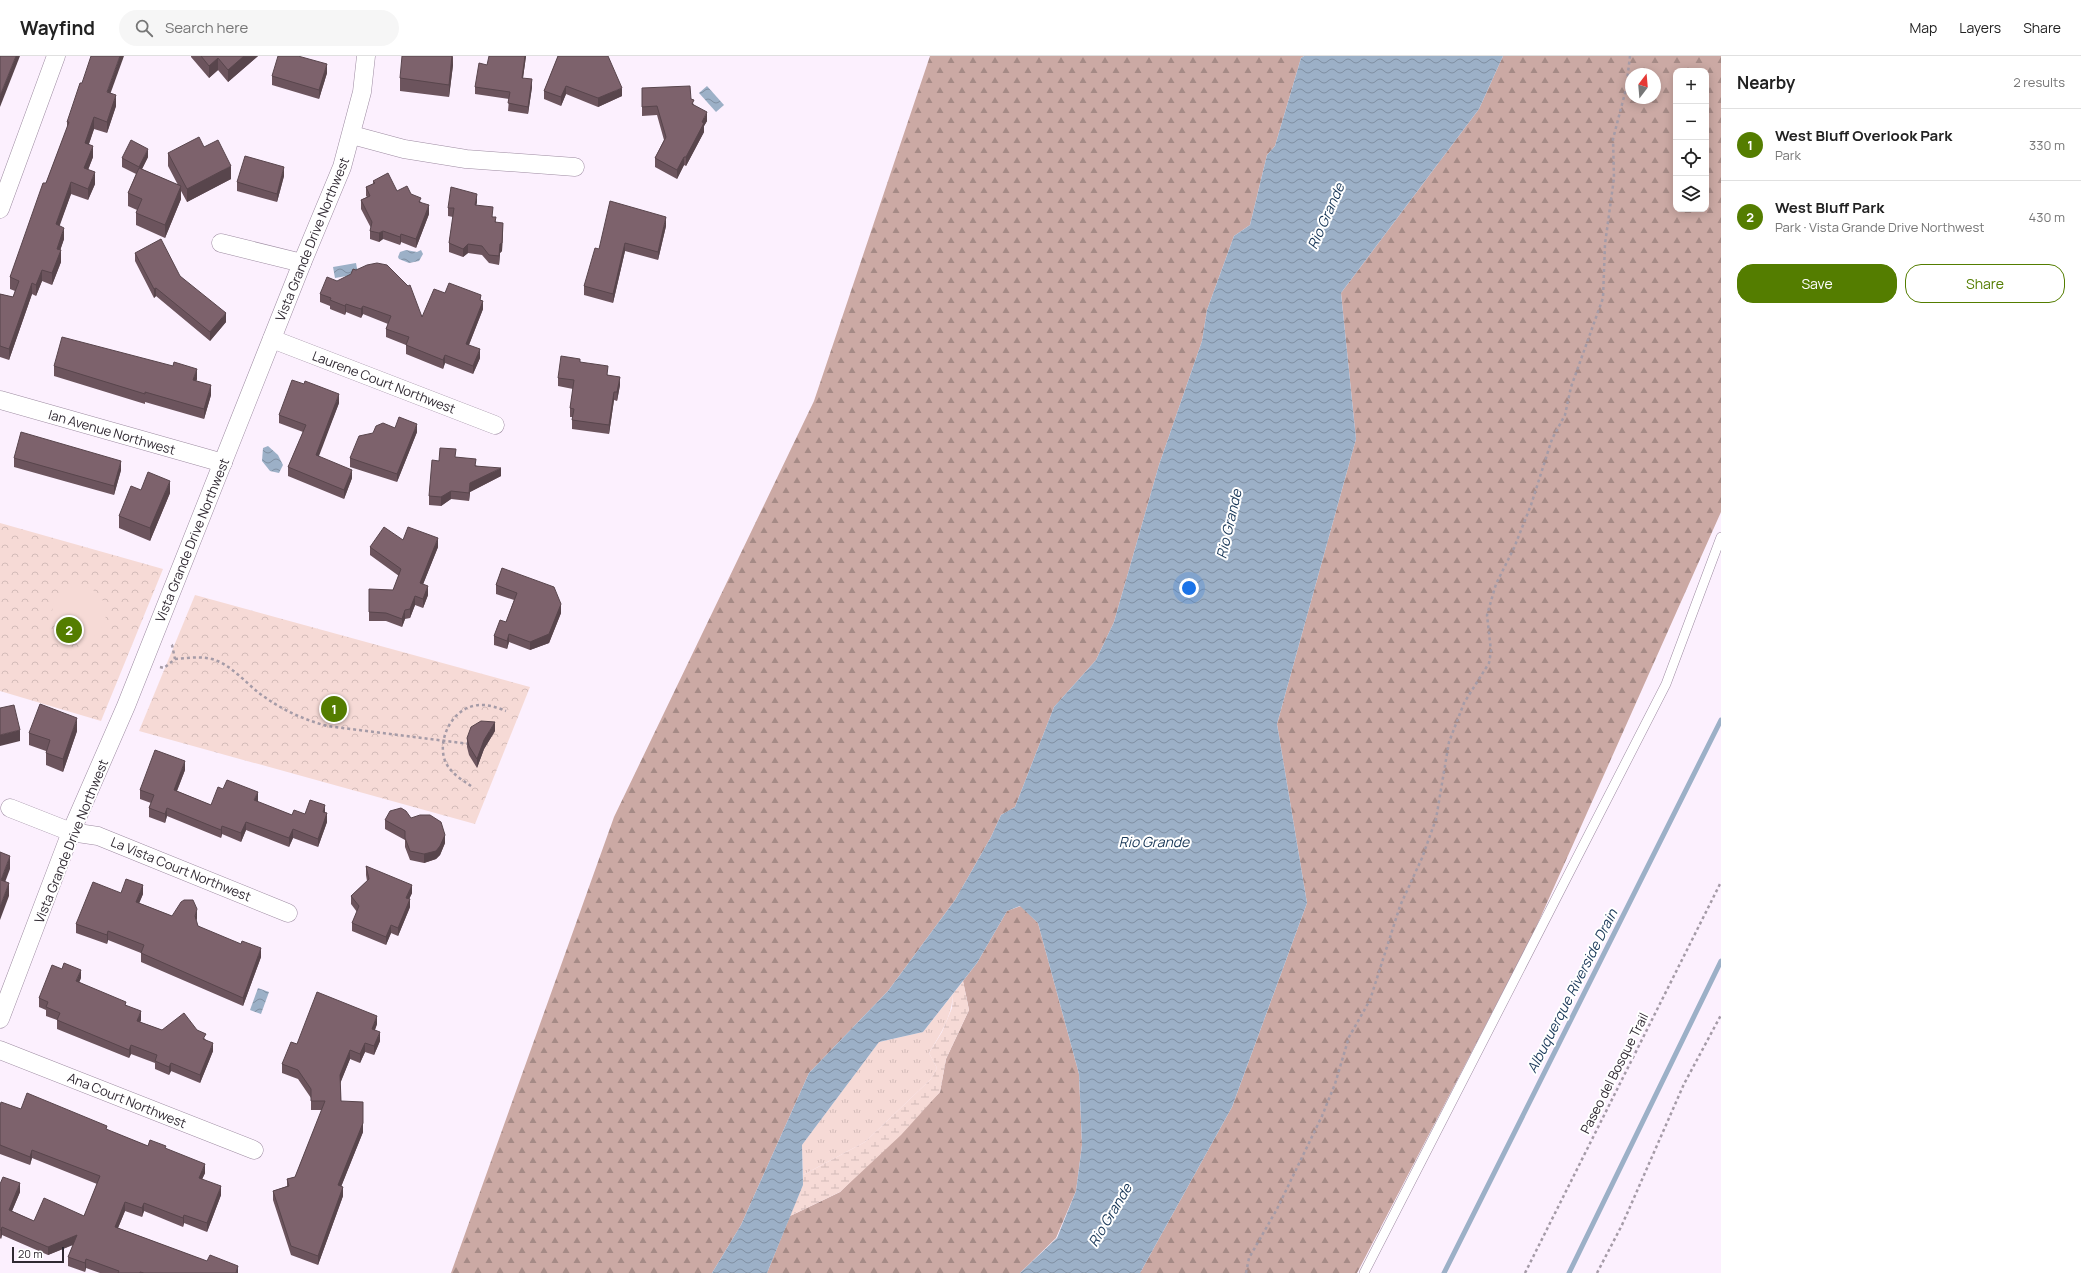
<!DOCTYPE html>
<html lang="en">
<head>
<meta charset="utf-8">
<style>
	body { margin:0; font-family:Manrope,sans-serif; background:#f6f6f6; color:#222 }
	.controls { position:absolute; right:12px; top:12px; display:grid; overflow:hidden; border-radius:8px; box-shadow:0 2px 10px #0003 }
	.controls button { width:36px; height:36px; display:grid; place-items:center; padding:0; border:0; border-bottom:1px solid #e0e0e0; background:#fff; color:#222; font:20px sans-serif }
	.compass { position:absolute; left:1625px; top:12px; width:36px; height:36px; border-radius:50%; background:#fff; box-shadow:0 2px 10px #0003; rotate:16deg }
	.scale { position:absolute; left:12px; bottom:10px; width:52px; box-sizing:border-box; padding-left:4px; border:2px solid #302932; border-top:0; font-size:11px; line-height:14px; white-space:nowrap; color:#302932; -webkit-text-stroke:3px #fff; paint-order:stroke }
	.you { position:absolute; left:1189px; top:532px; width:14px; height:14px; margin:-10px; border:3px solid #fff; border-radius:50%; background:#1a73e8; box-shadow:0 0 0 6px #1a73e833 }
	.badge { display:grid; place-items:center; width:26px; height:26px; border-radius:50%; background:#547d00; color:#fff; font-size:13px; font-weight:700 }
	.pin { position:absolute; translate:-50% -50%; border:2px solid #fff; box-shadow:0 1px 4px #0006 }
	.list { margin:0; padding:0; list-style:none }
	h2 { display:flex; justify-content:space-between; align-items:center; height:52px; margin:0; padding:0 16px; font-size:17px }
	h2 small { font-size:13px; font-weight:400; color:#767676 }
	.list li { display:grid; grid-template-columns:26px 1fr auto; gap:12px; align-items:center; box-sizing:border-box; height:72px; padding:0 16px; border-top:1px solid #e0e0e0 }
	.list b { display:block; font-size:15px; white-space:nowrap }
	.list p { margin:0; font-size:13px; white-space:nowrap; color:#767676 }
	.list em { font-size:13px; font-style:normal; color:#767676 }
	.actions { display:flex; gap:8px; padding:12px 16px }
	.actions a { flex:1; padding:9px 0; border:1px solid #547d00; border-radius:16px; text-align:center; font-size:14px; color:#547d00 }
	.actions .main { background:#547d00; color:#fff }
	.icon { flex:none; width:22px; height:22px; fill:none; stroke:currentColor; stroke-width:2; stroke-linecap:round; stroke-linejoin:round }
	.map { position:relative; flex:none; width:1721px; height:1217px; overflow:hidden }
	header { display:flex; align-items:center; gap:24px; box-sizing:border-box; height:56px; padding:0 20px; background:#fff; border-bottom:1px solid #e0e0e0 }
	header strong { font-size:19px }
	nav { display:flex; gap:22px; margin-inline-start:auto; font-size:14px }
	.search { width:280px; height:36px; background:#f6f6f6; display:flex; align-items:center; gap:10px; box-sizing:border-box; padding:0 14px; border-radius:22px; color:#767676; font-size:15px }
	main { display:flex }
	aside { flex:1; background:#fff }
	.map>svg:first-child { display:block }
	.grass { fill:url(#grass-tufts) }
	.forest { fill:url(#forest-firs); fill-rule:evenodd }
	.wetland { fill:url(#wetland-marsh) }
	.park { fill:url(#park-crowns) }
	.pitch { fill:#f6dad6 }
	.water { fill:url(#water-waves) }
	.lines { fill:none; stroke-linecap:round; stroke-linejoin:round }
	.stream { stroke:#9cb0c7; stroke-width:5 }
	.lane-casing { stroke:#9d8ba1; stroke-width:10 }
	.street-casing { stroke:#9d8ba1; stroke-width:19 }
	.path { stroke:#a59ba7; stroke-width:2.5; stroke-dasharray:3 3; stroke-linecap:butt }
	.lane { stroke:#fff; stroke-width:9 }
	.street { stroke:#fff; stroke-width:18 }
	.wall { fill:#6c545d }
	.shaded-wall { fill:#58454c }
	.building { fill:#7d626c; stroke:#58454c }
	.labels { text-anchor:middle; stroke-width:4; stroke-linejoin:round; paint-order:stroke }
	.street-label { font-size:13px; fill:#302932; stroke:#fff }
	.water-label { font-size:14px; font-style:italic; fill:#173657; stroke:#fff }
</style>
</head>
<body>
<header>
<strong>Wayfind</strong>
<div class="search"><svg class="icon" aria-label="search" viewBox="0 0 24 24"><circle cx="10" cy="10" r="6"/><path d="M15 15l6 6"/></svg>Search here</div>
<nav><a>Map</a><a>Layers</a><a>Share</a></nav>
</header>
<main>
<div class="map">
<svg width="1721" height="1217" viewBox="0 0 1721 1217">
	<defs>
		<pattern id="grass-tufts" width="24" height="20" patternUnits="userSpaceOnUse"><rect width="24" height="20" fill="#f6dad6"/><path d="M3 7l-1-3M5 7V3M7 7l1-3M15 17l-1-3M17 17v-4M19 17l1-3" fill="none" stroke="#d3bbb8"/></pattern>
		<pattern id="forest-firs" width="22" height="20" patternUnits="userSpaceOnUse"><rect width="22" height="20" fill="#cba9a4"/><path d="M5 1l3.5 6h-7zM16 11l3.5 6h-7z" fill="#a58a86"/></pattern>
		<pattern id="wetland-marsh" width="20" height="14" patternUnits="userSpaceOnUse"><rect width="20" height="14" fill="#f6dad6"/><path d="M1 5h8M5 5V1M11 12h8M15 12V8" fill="none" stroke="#d3bbb8"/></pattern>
		<pattern id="park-crowns" width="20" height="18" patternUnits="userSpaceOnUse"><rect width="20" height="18" fill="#f6dad6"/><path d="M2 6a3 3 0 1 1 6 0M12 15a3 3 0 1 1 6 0" fill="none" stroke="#d3bbb8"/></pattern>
		<pattern id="water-waves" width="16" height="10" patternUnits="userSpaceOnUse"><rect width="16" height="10" fill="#9cb0c7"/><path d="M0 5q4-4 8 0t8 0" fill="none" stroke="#808fa2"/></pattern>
	</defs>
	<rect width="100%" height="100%" fill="#fcf0fe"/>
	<!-- grass -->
	<path class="grass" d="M953,938C952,960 940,979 929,997L937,1012L931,1023L865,1086L803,1119L802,1089L879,986L923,976Z"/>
	<!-- forest -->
	<g class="forest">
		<path d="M930,0H1304L1301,2L1275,90L1267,99L1250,169L1234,180L1207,254L1202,285L1159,409L1114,566L1096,604L1054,651L1015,751L1001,759L991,781L955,844L888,935L809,1017L741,1169L712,1217H451L614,761L814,345Z"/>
		<path d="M1503,0H1721V456L1534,876L1357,1217H1140L1232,1051L1307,847L1277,668L1356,383L1341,237L1479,53ZM1676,15H1706V153H1676ZM1631,18H1655V42H1631Z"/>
		<path d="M1021,850L1038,867L1079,1018L1082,1089L1076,1135L1056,1182L1020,1217H767L790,1160L840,1136L940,1036L946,1003L969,954L963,925L977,907L1007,855Z"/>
	</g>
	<!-- wetland -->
	<path class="wetland" d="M963,925L969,954L946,1003L940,1036L901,1079L840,1136L790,1160L803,1129V1119L865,1086L931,1023L937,1012L929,997L942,976L952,952L953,938Z"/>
	<!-- park -->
	<g class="park">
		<path d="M0,467L163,513L101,665L0,635Z"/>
		<path d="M195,539L530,631L475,768L139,675Z"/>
	</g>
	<!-- pitch -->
	<circle class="pitch" cx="79" cy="557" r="27"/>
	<!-- water -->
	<g class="water">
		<path d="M1304,0H1503L1479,53L1341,237L1356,383L1277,668L1307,847L1232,1051L1140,1217H1020L1057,1182L1076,1135L1082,1089L1079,1018L1038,867L1020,850L1007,855L977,907L923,976L879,986L802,1089L803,1129L767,1217H712L741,1169L809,1017L888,935L955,844L991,781L1001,759L1015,751L1054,651L1096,604L1114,566L1159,409L1202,285L1207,254L1234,180L1250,169L1267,99L1275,90L1301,2Z"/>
		<path d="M707,30L724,49L716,56L699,37Z"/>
		<path d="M406,194L417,196L421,194L423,198L419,205L409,207L399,203L398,201L400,196Z"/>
		<path d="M356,207L358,218L335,222L333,211Z"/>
		<path d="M268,390L278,399L283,409L279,417L270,415L262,405L263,392Z"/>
		<path d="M258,932L269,936L261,958L250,954Z"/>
	</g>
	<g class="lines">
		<!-- stream -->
		<g class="stream">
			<path d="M1444,1217L1721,664"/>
			<path d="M1569,1217L1721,905"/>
		</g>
		<!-- lane casing -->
		<g class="lane-casing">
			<path id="lane" d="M1364,1217L1666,628L1721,481"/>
		</g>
		<!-- street casing -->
		<g class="street-casing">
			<g id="street">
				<path d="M352,79L404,93L466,103L575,111"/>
				<path d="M0,153L56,0"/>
				<path d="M221,187L302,207"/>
				<path d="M272,283L495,369"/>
				<path d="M0,344L223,407"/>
				<path d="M10,752L71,776L98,780L288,857"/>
				<path d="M0,963L71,776L126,650L302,207L342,111L362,36L366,0"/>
				<path d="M0,994L254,1094"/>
			</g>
		</g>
		<!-- path -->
		<g class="path">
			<path d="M175,603C187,602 199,600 212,603C230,608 244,625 259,637C280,653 302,663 327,670L470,688"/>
			<path d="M160,611L164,612L175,603L172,589L170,588"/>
			<path d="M471,730C462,724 451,717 446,707C436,686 451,655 473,650C485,647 496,651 506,655"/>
			<path d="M1246,1217L1249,1202L1277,1153L1322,1060L1335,1028L1349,981L1370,944L1400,850L1422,802L1436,763L1449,686L1464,647L1489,607L1491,595L1487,559L1496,528L1514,492L1531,449L1552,383L1565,359L1571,331L1603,242L1605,188L1614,122L1613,83L1626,33L1630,0"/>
			<path d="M1525,1217L1721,826"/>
			<path d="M1597,1217L1622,1169L1684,1028L1721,959"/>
		</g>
		<!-- lane -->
		<use href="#lane" class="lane"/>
		<!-- street -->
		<use href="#street" class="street"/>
	</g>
	<!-- wall -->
	<g class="wall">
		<path d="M191,0H258L228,26L218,14L209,22L191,1Z"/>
		<path d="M453,0V9L449,41L400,35V22Z"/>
		<path d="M526,0L523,22L532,31L528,58L508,55L509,43L475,38V31L487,9Z"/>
		<path d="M558,0L622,40L598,51L566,38L561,50L544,43V35Z"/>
		<path d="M327,17L319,43L272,29V20Z"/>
		<path d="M642,32L691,43L694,49L707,65L704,70V76L686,110L684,109L677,123L655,111V102L664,84L657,59L642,60Z"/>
		<path d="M111,37L116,50L107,77L94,73L89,88L93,101L88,114L95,128L88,144L71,138L59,170L64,183L60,194L61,206L52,229L42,225L36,240L32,238L9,304L0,301V238L13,241L15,235L10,233V221L67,72V66Z"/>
		<path d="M204,91L231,123L187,146L181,135V143L165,182L136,169V157L137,154L128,150V137L136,118L122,111V102L148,101L142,113L178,129L168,110V97Z"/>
		<path d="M284,120L277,146L237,135V126Z"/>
		<path d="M373,125L397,135L411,138L421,146L429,158L416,192L401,186L400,189L383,183L379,186L370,183V175L371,172L361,153V144L367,141L366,140V131L373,128Z"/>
		<path d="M477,146L476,149L493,161L496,166L503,176L502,195L500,197L499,209L489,207L482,199L468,197L463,201L449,196V187L453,161L448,160V152Z"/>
		<path d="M666,170L658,204L625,195L613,247L584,239V230L599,193Z"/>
		<path d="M135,197L180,220L226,266L210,285L156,240L154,242L135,205Z"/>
		<path d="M445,237L481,244L483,253L469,289L480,302L473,318L445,307L443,313L406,298V289L386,281V273L388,268L363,258L361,262L346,256L345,259L330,253V250L320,246V238L422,261Z"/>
		<path d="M580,306L608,319L620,329L617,345L614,344L609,378L572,373V361H570V352L573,333L558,330V322Z"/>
		<path d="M54,310H173L197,323L196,325L211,339L204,363L145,346V348L54,320Z"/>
		<path d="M339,347L318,400L352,422L344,443L288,420V411L303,376L279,367V359Z"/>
		<path d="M395,372L417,376L397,426L350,411V402Z"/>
		<path d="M456,401L501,420L470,436L469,445L451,443L441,450L429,449V440L439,405Z"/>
		<path d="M14,402L121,414L114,439L14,411Z"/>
		<path d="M141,434L170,437L150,485L119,472V460Z"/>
		<path d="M403,484L438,491L423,528L428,539L423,552L415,549L410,562L405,563L402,571L386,565H369V556L393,534L399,520L370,499V491Z"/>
		<path d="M502,512L561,557L549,587L530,594L509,586L507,593L494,589V580L506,566L514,544L496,538V529Z"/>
		<path d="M77,675L63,716L46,709V695L29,689V677Z"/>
		<path d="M495,675L484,693L477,712L469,699L467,691V682Z"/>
		<path d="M185,714L177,735L211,749L258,745L257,746L292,759L325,757L327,766L318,791L293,782L289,791L246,774L241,786L222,778L221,782L167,760L165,767L149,761V752L151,747L140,743V734Z"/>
		<path d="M411,762L445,787L440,799L436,803L424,807L410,804L405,791V784L385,773V764Z"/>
		<path d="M366,810L412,837L409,843L410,851L398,880L391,877L386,889L352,875V867L357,856L351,848V840L367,825L366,819Z"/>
		<path d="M121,837L143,838L139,847L172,860L197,862L196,865L198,870L261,901L243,950L141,906V897L108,884L107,888L76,877V868Z"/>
		<path d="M81,922L79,926L126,949L141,964L140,966L162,974H197L206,984L213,995L200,1027L171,1015L169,1019L155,1013V1007L131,998L129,1002L57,973V964L46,960V954L39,951V942Z"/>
		<path d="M377,968L375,974L380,985L374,999L365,996L360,1007L350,1003L340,1027L341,1045L363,1076L341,1131L343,1140L318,1209L291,1199L273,1144V1135L287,1130V1123L295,1121L322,1054H311V1042L298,1023L282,1017V1008L297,988Z"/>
		<path d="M0,1050L21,1053L107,1074L148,1090L166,1093L205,1117L202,1123L221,1139L207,1176L184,1167L183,1171L144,1155L142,1161L125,1155L118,1172L238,1217H100L86,1212L85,1216L68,1210V1201L73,1189L48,1199L2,1179L1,1183L0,1182V1128L20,1136L12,1155L34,1165L84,1160L97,1128L32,1102L30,1109L0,1098Z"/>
	</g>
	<!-- shaded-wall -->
	<g class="shaded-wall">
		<path d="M16,0H20L0,51V40Z"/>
		<path d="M120,0H124L107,47V36Z"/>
		<path d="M244,0H258L228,26V14Z"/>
		<path d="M452,0L453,9L449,41V29Z"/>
		<path d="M525,0H526L522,29V22Z"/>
		<path d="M218,2V14L209,22V10Z"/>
		<path d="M327,8V17L319,43V34Z"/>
		<path d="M532,23V31L528,58V51Z"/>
		<path d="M566,30V38L561,50V41Z"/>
		<path d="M622,32V40L598,51V42Z"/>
		<path d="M116,39V50L107,77V66Z"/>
		<path d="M707,56V65L704,70V76L686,110V101Z"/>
		<path d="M94,61V73L85,99V87Z"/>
		<path d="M93,90V101L84,124V112Z"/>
		<path d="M148,93V101L139,119V111Z"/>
		<path d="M684,101V109L677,123V114Z"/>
		<path d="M231,110V123L187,146V133Z"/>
		<path d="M284,111V120L277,146V138Z"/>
		<path d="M95,116V128L88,144V133Z"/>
		<path d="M71,126V138L56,180V168Z"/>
		<path d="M181,130V143L165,182V169Z"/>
		<path d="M477,138V146L475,157V149Z"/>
		<path d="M429,149V158L416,192V183Z"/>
		<path d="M666,161V170L658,204V196Z"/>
		<path d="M503,167L502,195L500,197L499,209V200L500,188Z"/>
		<path d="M64,172V183L57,204V193Z"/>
		<path d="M383,175V183L379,186V177Z"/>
		<path d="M401,178V186L400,189V181Z"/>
		<path d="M625,187V195L613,247V238Z"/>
		<path d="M468,188V197L463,201V193Z"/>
		<path d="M61,194V206L52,229V217Z"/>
		<path d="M42,214V225L36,240V229Z"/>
		<path d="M32,227V238L9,304V293Z"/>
		<path d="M156,232V240L154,242V233Z"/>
		<path d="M483,245V253L466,296V288Z"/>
		<path d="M346,248V256L345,259V250Z"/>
		<path d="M363,250V258L361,262V253Z"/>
		<path d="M226,257V266L210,285V276Z"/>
		<path d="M480,293V302L473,318V310Z"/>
		<path d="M445,299V307L443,313V304Z"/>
		<path d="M197,313V323L193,334V324Z"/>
		<path d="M620,321V329L617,345V336Z"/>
		<path d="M211,329V339L204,363V353Z"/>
		<path d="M614,336V344L609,378V369Z"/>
		<path d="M339,338V347L316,408V399Z"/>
		<path d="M417,368V376L397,426V418Z"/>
		<path d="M121,405V414L114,439V430Z"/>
		<path d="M501,412V420L470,436L469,445V437L470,427Z"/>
		<path d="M352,414V422L344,443V434Z"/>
		<path d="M170,425V437L150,485V472Z"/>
		<path d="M451,435V443L441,450V441Z"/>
		<path d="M438,482V491L420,536V527Z"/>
		<path d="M428,530V539L423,552V543Z"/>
		<path d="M415,540V549L410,562V553Z"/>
		<path d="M561,548V557L549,587L530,594V586Z"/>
		<path d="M405,554V563L402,571V563Z"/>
		<path d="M509,578V586L507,593V585Z"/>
		<path d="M77,662V675L63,716V703Z"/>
		<path d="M495,666V675L484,693L477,712V703L484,684Z"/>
		<path d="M20,674V685L0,690V679Z"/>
		<path d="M185,705V714L174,742V734Z"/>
		<path d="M258,736V745L254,753V744Z"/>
		<path d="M325,749V758L323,756Z"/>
		<path d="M167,752V760L165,767V758Z"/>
		<path d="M327,757V766L318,791V783Z"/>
		<path d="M246,766V774L241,786V777Z"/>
		<path d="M222,770V778L221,782V774Z"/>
		<path d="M293,773V782L289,791V782Z"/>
		<path d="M445,779V787L440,799L436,803L424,807V798Z"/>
		<path d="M10,800V813L1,837V824Z"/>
		<path d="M9,827V840L0,864V851Z"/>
		<path d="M143,829V838L136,855V846Z"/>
		<path d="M412,829V837L406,850V842Z"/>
		<path d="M410,843V851L398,880V872Z"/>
		<path d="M197,853V862L195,868V860Z"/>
		<path d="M391,869V877L386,889V881Z"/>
		<path d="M108,875V884L107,888V879Z"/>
		<path d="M261,892V901L243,950V942Z"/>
		<path d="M81,914V922L76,934V925Z"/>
		<path d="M141,955V964L137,973V965Z"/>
		<path d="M377,960V968L372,981V973Z"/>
		<path d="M380,976V985L374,999V990Z"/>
		<path d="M213,987V995L200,1027V1019Z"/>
		<path d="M365,987V996L360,1007V998Z"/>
		<path d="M131,989V998L129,1002V994Z"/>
		<path d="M350,994V1003L340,1028V1019Z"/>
		<path d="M171,1007V1015L169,1019V1011Z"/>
		<path d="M363,1046V1076L338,1138V1129Z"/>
		<path d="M32,1094V1102L30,1109V1101Z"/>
		<path d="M205,1108V1117L199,1130V1122Z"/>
		<path d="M20,1127V1136L9,1162V1154Z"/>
		<path d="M221,1130V1139L207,1176V1167Z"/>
		<path d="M343,1131V1140L318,1209V1200Z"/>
		<path d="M125,1146V1155L115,1179V1171Z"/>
		<path d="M144,1147V1155L142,1161V1152Z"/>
		<path d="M184,1159V1167L183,1171V1162Z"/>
		<path d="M2,1171V1179L1,1183V1174Z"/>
		<path d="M77,1179V1187L48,1199V1191Z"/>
		<path d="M86,1203V1212L85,1216V1207Z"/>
		<path d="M238,1210V1217H236Z"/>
	</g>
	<!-- building -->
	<g class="building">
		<path d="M0,0H16L0,40Z"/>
		<path d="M91,0H120L107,36L116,39L107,66L94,61L85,87L93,90L84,112L95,116L88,133L71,126L56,168L64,172L57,193L61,194L52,217L42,214L36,229L32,227L9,293L0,290V238L13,241L19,225L10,221L43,127H46L69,66H67L80,27H82Z"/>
		<path d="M201,0H244L228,14L218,2L209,10Z"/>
		<path d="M278,0H298L327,8L319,34L272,20Z"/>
		<path d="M402,0H452L449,29L400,22Z"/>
		<path d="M489,0H525L522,22L532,23L528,51L508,47L510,36L475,31L479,7L487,9Z"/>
		<path d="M558,0H608L622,32L598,42L566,30L561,41L544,35Z"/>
		<path d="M690,30L691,43L694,44L692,48L707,56L702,66L704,67L686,101H684L677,114L655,102L666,81L657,50L642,51V32Z"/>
		<path d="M199,81L204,91L218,84L231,110L187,133L168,97Z"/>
		<path d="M131,84L148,93L139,111L122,102Z"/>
		<path d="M245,100L284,111L277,138L237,126Z"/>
		<path d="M139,112L181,130L165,169L136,157L142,143L128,137Z"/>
		<path d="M388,117L397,135L407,130L411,138L421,142L419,146L429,149L416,183L401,178L400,181L383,175L379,177L370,175L372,166L361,144L370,140L366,131L375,127L373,125Z"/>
		<path d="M451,131L477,138L475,149L493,151L492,161H496L495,166L503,167L502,187L500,188L499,200L489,199L482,190L468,188L463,193L449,187L454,152H448Z"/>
		<path d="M610,145L666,161L658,196L625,187L613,238L584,230L595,192L599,193Z"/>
		<path d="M161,183L180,220L226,257L210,276L156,232L154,233L135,197Z"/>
		<path d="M377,207L387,209L408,230L410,229L422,261L434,233L445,237L449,227L481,239L480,244L483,245L466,288L480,293L473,310L445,299L443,304L406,289L409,281L386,273L391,260L363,250L361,253L346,248L345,250L330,244L331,242L320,238L327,221L337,225L351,218L353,213L356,214L367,209Z"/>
		<path d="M62,281L173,310L174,306L197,313L193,324L211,329L204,353L145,336V338L54,310Z"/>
		<path d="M561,300L580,303V306L608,310L607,319L620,321L617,336H614L609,369L572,364L574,353L570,352L574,324L558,322Z"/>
		<path d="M292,324L304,328L305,325L339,338L316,399L352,414L344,434L288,411L306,369L279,359Z"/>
		<path d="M399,361L417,368L397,418L350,402L359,380L373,377L376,370L383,367L395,372Z"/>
		<path d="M21,376L121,405L114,430L14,402Z"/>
		<path d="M440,392L456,393L455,401L476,403L475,410L501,412L470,427L469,437L451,435L441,441L429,440L432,404L439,405Z"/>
		<path d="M148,416L170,425L150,472L119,460L131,430L141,434Z"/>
		<path d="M384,471L403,484L408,471L438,482L420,527L428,530L423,543L415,540L410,553L405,554L402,563L386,557L369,556V533L393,534L401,513L370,491Z"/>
		<path d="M502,512L554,531L561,548L549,578L530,586L509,578L507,585L494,580L500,564L506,566L517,537L496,529Z"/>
		<path d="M40,648L77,662L63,703L46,697L50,684L29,677Z"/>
		<path d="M14,649L20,674L0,679V652Z"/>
		<path d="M481,665L495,666L484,684L477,703L469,690L467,682L471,671Z"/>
		<path d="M155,694L185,705L174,734L211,749L218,731L223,733L227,724L258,736L254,744L292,759L294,754L305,758L310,744L325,749L323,756L327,757L318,783L293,773L289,782L246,766L241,777L222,770L221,774L167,752L165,758L149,752L154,739L140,734Z"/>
		<path d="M401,752L406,755L411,762L420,759H430L441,766L445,779L440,790L436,795L424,798L410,795L405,782V775L385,764L390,755Z"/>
		<path d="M0,796L10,800L1,824L9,827L0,851Z"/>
		<path d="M366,810L412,829L406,842L410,843L398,872L391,869L386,881L352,867L359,850L351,840L369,823Z"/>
		<path d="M126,823L143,829L136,846L172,860L181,846L184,844H193L197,853L195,860L198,870L241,888L242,885L261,892L243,942L141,897L144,889L108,875L107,879L76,868L93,826L121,837Z"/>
		<path d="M64,907L81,914L76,925L126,946L125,949L141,955L137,965L162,974L184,957L197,974L206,978L203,983L213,987L200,1019L171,1007L169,1011L155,1005L157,999L131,989L129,994L57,964L60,957L46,951L48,946L39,942L52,909L62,913Z"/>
		<path d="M317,936L377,960L372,973L380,976L374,990L365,987L360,998L350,994L340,1019L341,1045L363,1046V1067L338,1129L343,1131L318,1200L291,1190L273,1135L289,1130L287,1123L295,1121L325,1045H311V1033L298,1014L282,1008L291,986L297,988Z"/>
		<path d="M27,1037L107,1070L106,1073L148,1090L150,1084L166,1090L165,1092L205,1108L199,1122L221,1130L207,1167L184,1159L183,1162L144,1147L142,1152L125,1146L115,1171L207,1205L210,1199L238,1210L236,1217H144L140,1216V1217H118L119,1215L86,1203L85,1207L68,1201L77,1179L48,1191L2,1171L1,1174H0V1128L3,1121L20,1127L9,1154L34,1165L44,1142L84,1160L100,1120L32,1094L30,1101L0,1089V1050L1,1046L21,1053Z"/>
	</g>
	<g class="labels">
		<!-- street labels -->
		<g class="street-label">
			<text transform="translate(312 183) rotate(-68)" y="5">Vista Grande Drive Northwest</text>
			<text transform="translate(384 326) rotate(21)" y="5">Laurene Court Northwest</text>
			<text transform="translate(112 376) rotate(16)" y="5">Ian Avenue Northwest</text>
			<text transform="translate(192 484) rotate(-68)" y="5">Vista Grande Drive Northwest</text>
			<text transform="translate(71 785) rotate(-68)" y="5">Vista Grande Drive Northwest</text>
			<text transform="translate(181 813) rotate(22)" y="5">La Vista Court Northwest</text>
			<text transform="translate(1614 1017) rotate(-63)" y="5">Paseo del Bosque Trail</text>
			<text transform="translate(127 1044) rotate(22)" y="5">Ana Court Northwest</text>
		</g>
		<!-- water labels -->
		<g class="water-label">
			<text transform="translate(1326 160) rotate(-66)" y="5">Rio Grande</text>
			<text transform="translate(1229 468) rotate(-77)" y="5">Rio Grande</text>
			<text x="1154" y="791">Rio Grande</text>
			<text transform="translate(1572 935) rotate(-63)" y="5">Albuquerque Riverside Drain</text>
			<text transform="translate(1110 1159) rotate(-59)" y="5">Rio Grande</text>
		</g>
	</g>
</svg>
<div class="controls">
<button>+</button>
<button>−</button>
<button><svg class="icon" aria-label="locate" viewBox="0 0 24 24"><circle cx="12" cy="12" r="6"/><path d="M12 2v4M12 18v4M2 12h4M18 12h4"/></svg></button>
<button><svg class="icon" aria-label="layers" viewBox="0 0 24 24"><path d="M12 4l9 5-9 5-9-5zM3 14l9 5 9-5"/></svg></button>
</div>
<svg class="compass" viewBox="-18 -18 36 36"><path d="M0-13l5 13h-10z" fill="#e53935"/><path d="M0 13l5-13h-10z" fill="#767676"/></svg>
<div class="scale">20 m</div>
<div class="you"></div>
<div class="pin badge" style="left:334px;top:653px">1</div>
<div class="pin badge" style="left:69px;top:574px">2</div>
</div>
<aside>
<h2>Nearby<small>2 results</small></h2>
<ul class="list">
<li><span class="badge">1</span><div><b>West Bluff Overlook Park</b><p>Park</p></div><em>330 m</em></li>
<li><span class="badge">2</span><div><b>West Bluff Park</b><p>Park · Vista Grande Drive Northwest</p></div><em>430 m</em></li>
</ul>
<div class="actions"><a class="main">Save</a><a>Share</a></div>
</aside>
</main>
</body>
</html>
